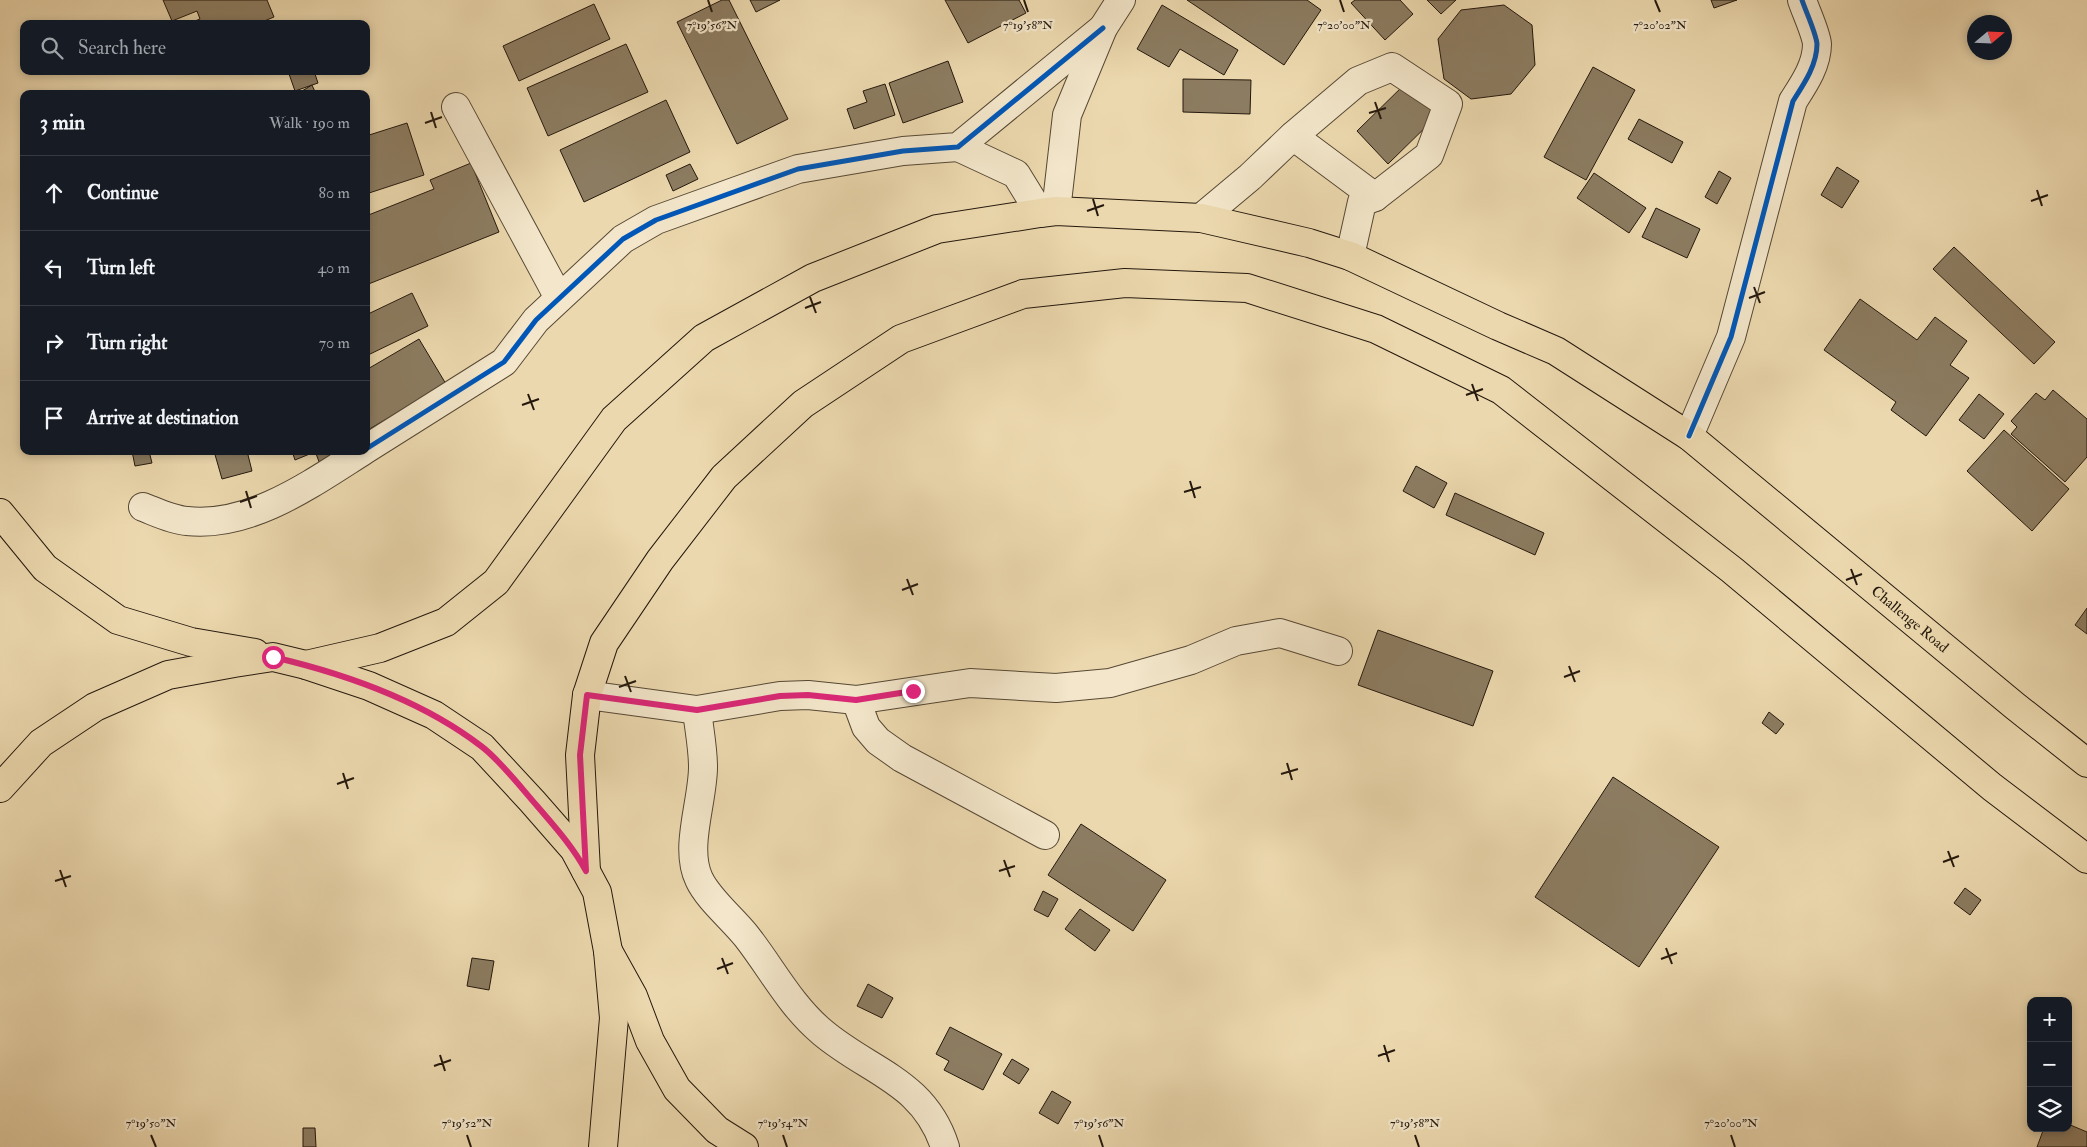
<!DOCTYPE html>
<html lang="en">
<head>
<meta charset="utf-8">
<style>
	body { margin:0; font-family:"IM FELL Double Pica",serif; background:#242831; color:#f1f3f6 }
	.controls { position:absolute; right:15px; bottom:15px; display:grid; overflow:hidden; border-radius:10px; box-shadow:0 2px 8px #0003 }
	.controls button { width:45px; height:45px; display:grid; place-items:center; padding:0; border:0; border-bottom:1px solid #363941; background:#171b24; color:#f1f3f6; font:25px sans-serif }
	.compass { position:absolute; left:1967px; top:15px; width:45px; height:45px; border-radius:50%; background:#171b24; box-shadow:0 2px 8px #0003; rotate:71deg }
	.stop { position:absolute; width:15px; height:15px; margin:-11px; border:4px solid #db2777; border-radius:50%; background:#fff }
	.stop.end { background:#db2777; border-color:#fff; box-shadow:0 1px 5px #0008 }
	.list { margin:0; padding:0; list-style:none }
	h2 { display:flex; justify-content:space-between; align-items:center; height:65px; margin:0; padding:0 20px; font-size:21px }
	h2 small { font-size:16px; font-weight:400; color:#9ea1a6 }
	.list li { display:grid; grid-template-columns:32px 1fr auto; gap:15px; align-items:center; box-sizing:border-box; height:75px; padding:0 20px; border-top:1px solid #363941 }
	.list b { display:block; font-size:19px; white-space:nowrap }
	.list em { font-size:16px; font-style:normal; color:#9ea1a6 }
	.icon { flex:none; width:28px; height:28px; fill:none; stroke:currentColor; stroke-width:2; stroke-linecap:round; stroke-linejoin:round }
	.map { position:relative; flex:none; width:2087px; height:1147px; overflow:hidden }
	.search { position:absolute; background:#171b24; box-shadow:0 2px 8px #0003; left:20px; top:20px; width:350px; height:55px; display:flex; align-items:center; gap:12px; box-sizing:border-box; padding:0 18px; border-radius:10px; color:#9ea1a6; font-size:19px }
	.panel { position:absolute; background:#171b24; box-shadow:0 2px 8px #0003; left:20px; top:90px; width:350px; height:365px; border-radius:10px }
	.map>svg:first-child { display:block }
	.building { fill:#8c7c61; stroke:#24180d }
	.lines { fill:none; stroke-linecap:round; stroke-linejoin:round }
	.minor-casing { stroke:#564835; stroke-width:30 }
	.major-casing { stroke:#24180d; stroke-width:30 }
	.highway-casing { stroke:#24180d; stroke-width:30 }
	.minor { stroke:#f3e6ca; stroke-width:28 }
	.major { stroke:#ecd8ae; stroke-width:28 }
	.highway { stroke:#ecd8ae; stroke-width:28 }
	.cycleway-casing { stroke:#f3e6ca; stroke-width:8 }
	.cycleway { stroke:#0057b8; stroke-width:5 }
	.route { stroke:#db2777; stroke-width:6 }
	.ticks { fill:none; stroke:#24180d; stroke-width:2 }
	.labels { text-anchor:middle; stroke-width:4.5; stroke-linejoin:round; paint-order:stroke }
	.street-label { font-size:15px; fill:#24180d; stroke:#f3e6ca }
	.ticks-label { font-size:12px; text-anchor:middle; fill:#24180d; stroke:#f3e6ca; stroke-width:4.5; stroke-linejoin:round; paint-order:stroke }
</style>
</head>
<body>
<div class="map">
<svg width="2087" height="1147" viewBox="0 0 2087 1147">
	<rect width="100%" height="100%" fill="#ecd8ae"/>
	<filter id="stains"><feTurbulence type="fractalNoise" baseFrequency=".004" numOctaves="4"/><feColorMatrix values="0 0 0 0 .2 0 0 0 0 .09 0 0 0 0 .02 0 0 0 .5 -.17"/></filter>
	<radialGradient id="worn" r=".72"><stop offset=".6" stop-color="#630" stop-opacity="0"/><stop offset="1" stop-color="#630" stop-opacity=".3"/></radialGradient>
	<!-- building -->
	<g class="building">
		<path d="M163,0H267L274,17L257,24H187L200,19L197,11L172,21Z"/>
		<path d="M722,0H729L788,119L737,144L677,22Z"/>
		<path d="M750,0H780L756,12Z"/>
		<path d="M945,0H1019L1026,13L968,43Z"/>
		<path d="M1187,0H1307L1321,10L1284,65Z"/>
		<path d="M1355,0H1400L1413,14L1385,40L1351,3Z"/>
		<path d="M1427,0H1456L1441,14Z"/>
		<path d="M1711,0H1737L1714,8Z"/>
		<path d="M594,4L610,39L519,81L503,46Z"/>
		<path d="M1162,5L1238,50L1224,75L1180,49L1169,67L1137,49Z"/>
		<path d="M1504,5L1532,25L1535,65L1511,94L1471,99L1444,79L1438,39L1461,10Z"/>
		<path d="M626,44L648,92L548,136L527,88Z"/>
		<path d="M948,61L963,102L903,123L889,83Z"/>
		<path d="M1593,67L1635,90L1586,180L1544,157Z"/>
		<path d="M288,71H314L318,83L295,91Z"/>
		<path d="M1183,79L1251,80L1250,114L1183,112Z"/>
		<path d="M1407,82L1439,114L1388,164L1357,131Z"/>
		<path d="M885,84L895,115L854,129L847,109L867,102L863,91Z"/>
		<path d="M312,85L316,94H297Z"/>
		<path d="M666,100L690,152L584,202L560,150Z"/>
		<path d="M1639,119L1683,142L1672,163L1628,139Z"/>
		<path d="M407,123L424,175L366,194V136Z"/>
		<path d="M471,163L499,232L366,285V216L434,189L430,180Z"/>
		<path d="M690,164L698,179L673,191L666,175Z"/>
		<path d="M1837,167L1859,181L1842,208L1821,195Z"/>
		<path d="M1719,171L1731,178L1717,204L1705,197Z"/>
		<path d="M1594,173L1646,208L1629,233L1577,198Z"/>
		<path d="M1656,208L1700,229L1687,258L1642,237Z"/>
		<path d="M1954,247L2055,342L2034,364L1933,269Z"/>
		<path d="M412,293L428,326L366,356V315Z"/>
		<path d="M1860,299L1917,340L1935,317L1967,341L1950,365L1969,378L1926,436L1891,410L1896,402L1824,350Z"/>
		<path d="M419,339L446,384L366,431V370Z"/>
		<path d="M2053,390L2087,419V457L2065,482L2011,434L2017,427L2011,421L2036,393L2045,400Z"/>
		<path d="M1979,394L2004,414L1984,439L1959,420Z"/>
		<path d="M2004,430L2069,489L2032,531L1967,471Z"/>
		<path d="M132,451H149L152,463L135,466Z"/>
		<path d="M214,451H247L252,471L222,479Z"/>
		<path d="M292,451H312V453L295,460Z"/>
		<path d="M315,451H346L321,467Z"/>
		<path d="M1416,466L1447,483L1434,508L1403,491Z"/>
		<path d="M1455,493L1544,533L1535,555L1446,515Z"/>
		<path d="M2087,608V634L2075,625Z"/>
		<path d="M1378,630L1493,671L1473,726L1358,685Z"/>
		<path d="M1769,712L1784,724L1776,734L1762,723Z"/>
		<path d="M1613,777L1719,847L1639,967L1535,897Z"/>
		<path d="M1081,824L1166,880L1133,931L1048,875Z"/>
		<path d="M1965,888L1981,900L1970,915L1954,903Z"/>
		<path d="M1043,891L1058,899L1048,917L1034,910Z"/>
		<path d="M1080,909L1110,930L1095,951L1065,929Z"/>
		<path d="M472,958L494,961L489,990L467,986Z"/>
		<path d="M868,984L893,998L882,1018L857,1006Z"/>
		<path d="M950,1027L1002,1054L983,1090L944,1070L949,1061L936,1054Z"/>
		<path d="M1012,1059L1029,1069L1019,1084L1003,1074Z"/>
		<path d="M1052,1091L1071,1102L1058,1124L1039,1113Z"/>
		<path d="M2068,1124L2087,1132V1147H2037L2044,1128H2068Z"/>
		<path d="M303,1128H315L316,1147H303Z"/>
	</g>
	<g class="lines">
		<!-- minor casing -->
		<g class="minor-casing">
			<g id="minor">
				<path d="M456,107L559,298"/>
				<path d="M1293,136L1375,197"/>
				<path d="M958,147L1016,174L1040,213"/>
				<path d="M1056,211L1067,115L1103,28L1121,0"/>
				<path d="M1201,218L1250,177L1293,136L1358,81L1392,67L1448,104L1429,155L1375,197L1362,202L1350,256"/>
				<path d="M1689,436L1731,337L1793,101C1804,84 1817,65 1817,44C1816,33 1806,12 1802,0"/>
				<path d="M366,449L504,362L536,320L623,239L656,220L798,169L903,151L958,147L1103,28"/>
				<path d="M143,507C156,512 172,520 187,521C250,528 311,484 363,451"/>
				<path d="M587,695L697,710L780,696L808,695L856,700L970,683L1056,688L1110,683L1191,660L1236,641L1280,633L1338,651"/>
				<path d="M856,700L866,727L878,741L902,758L1045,835"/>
				<path d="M697,710C699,729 703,748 703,767C703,801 684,848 699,879C708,899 733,919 747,937C772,969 790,1005 822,1032C869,1072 924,1081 945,1147"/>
			</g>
		</g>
		<!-- major casing -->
		<g class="major-casing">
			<g id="major">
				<path d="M0,513L45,568L118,620L191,642L255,653"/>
				<path id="s1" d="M306,665L380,648L446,622L496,582L614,419L704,338L813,278L937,229L1040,213L1056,211L1201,218L1309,243L1350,256L1498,326L1556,351L1689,436L2015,706L2087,763"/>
				<path d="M0,788L41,743L95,707L168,675L234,663L273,657L306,665L369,686L434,715L482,747L532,801L574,849L597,892L608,951L614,1018L603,1147"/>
				<path d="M586,871L580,755L587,695L604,643L660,560L724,477L803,404L901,339L1023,294L1125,283L1247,288L1376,329L1501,390L1732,570L1992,787L2087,859"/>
			</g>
		</g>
		<!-- highway casing -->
		<g class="highway-casing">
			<path id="highway" d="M608,951L633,996L650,1041L677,1089L717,1130L744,1147"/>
		</g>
		<!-- minor -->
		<use href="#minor" class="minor"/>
		<!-- major -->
		<use href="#major" class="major"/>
		<!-- highway -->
		<use href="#highway" class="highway"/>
		<!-- cycleway casing -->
		<g class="cycleway-casing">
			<g id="cycleway">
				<path d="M1689,436L1731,337L1793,101C1804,84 1817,65 1817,44C1816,33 1806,12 1802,0"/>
				<path d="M366,449L504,362L536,320L623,239L656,220L798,169L903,151L958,147L1103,28"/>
			</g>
		</g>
		<!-- cycleway -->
		<use href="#cycleway" class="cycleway"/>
	</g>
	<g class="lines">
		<!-- route -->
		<path class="route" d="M273,657C346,674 421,700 481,746C500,760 522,789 538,807C556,828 573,847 586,871L580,755L587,695L697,710L780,696L808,695L856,700L913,691"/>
	</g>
	<!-- ticks -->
	<path class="ticks" d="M708,0L712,12M1024,0L1028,12M1340,0L1344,12M1655,0L1660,12M1375,102L1381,119M431,112L436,128M1369,113L1386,108M425,123L442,117M2037,190L2042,206M1093,199L1098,216M2031,201L2048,195M1087,211L1104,205M1754,287L1760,303M810,297L816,313M1749,298L1765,292M805,308L821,302M1472,384L1478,401M528,394L534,410M1466,395L1483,389M522,405L539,399M1190,481L1195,498M246,491L251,508M1184,492L1201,487M240,502L257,496M1851,569L1857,585M907,579L913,595M1846,580L1862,574M902,590L918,584M1569,666L1575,682M625,676L631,692M1564,677L1580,671M619,687L636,681M1287,763L1292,780M343,773L348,789M1281,774L1298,769M337,784L354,778M1948,851L1954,867M1004,860L1010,877M1943,862L1959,856M60,870L66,887M999,871L1015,866M55,881L71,876M1666,948L1672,964M722,958L728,974M1661,959L1677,953M717,969L733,963M1384,1045L1389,1062M440,1055L445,1071M1378,1056L1395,1050M434,1066L451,1060M151,1135L156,1147M467,1135L471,1147M783,1135L787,1147M1099,1135L1103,1147M1415,1135L1419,1147M1731,1135L1735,1147"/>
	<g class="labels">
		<!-- street labels -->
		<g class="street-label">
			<text dy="5" stroke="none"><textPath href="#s1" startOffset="1882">Challenge Road</textPath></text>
		</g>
	</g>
	<g class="ticks-label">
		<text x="712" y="29">7°19'56"N</text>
		<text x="1028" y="29">7°19'58"N</text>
		<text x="1660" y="29">7°20'02"N</text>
		<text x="1344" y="29">7°20'00"N</text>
		<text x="151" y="1127">7°19'50"N</text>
		<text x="467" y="1127">7°19'52"N</text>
		<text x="783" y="1127">7°19'54"N</text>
		<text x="1099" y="1127">7°19'56"N</text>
		<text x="1415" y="1127">7°19'58"N</text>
		<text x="1731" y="1127">7°20'00"N</text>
	</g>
	<rect width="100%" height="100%" filter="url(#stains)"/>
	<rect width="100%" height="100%" fill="url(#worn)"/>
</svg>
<div class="controls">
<button>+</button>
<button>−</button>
<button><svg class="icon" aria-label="layers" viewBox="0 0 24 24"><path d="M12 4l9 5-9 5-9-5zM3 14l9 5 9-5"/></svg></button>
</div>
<svg class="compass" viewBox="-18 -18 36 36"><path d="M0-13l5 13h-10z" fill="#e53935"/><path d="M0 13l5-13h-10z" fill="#9ea1a6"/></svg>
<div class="stop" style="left:273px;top:657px"></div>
<div class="stop end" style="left:913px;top:691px"></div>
<div class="search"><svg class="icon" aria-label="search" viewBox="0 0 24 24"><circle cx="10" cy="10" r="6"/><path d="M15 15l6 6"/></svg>Search here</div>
<section class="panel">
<h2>3 min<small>Walk · 190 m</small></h2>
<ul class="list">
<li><svg class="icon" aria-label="ahead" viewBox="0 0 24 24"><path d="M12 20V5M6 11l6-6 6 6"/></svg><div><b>Continue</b></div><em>80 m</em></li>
<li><svg class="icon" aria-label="left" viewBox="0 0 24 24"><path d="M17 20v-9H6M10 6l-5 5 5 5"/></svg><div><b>Turn left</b></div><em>40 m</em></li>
<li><svg class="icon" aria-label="right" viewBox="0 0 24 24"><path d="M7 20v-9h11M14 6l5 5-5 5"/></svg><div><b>Turn right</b></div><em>70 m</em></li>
<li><svg class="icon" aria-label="arrive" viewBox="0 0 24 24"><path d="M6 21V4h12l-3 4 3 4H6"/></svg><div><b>Arrive at destination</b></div></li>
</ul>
</section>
</div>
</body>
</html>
